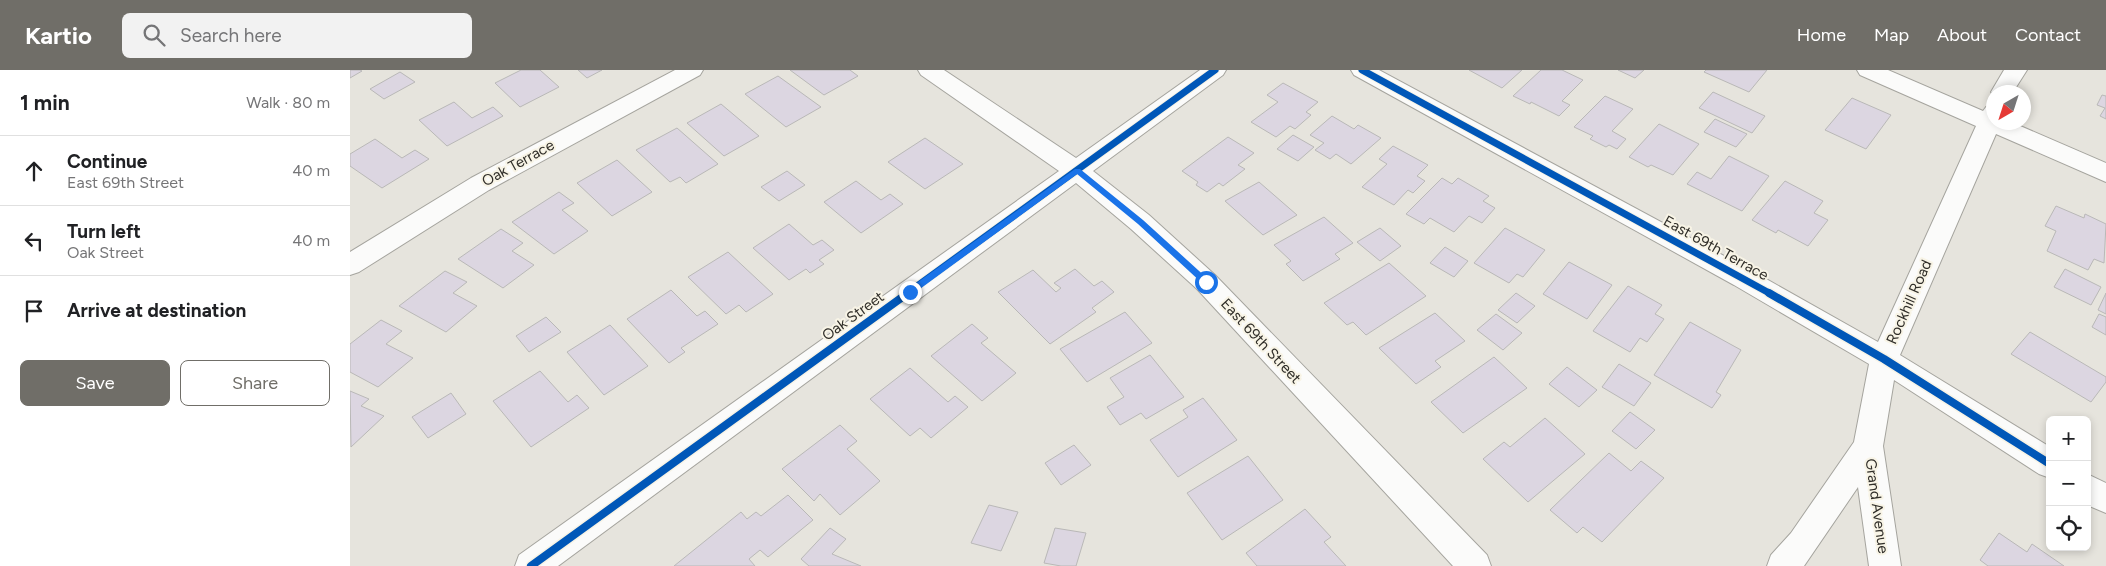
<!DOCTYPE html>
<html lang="en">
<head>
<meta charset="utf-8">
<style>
	body { margin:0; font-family:Figtree,sans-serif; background:#f2f2f2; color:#202124 }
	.controls { position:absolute; right:15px; bottom:15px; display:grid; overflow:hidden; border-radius:8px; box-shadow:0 2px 8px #0003 }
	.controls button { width:45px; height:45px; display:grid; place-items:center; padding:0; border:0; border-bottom:1px solid #e0e0e0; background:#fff; color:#202124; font:25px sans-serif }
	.compass { position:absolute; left:1636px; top:15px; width:45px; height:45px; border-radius:50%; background:#fff; box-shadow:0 2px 8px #0003; rotate:219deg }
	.stop { position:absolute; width:15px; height:15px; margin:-11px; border:4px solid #1a73e8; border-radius:50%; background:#fff }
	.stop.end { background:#1a73e8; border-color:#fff; box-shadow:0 1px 5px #0008 }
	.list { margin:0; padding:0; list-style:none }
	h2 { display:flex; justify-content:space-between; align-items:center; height:65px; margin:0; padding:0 20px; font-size:21px }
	h2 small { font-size:16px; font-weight:400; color:#757577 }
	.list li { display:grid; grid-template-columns:32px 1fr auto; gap:15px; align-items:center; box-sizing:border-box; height:70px; padding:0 20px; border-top:1px solid #e0e0e0 }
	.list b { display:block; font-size:19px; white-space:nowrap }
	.list p { margin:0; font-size:16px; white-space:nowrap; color:#757577 }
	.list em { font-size:16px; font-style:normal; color:#757577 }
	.actions { display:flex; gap:10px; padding:15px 20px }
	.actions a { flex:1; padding:11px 0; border:1px solid #706e68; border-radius:8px; text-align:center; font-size:18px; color:#706e68 }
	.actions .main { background:#706e68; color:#fff }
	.icon { flex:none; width:28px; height:28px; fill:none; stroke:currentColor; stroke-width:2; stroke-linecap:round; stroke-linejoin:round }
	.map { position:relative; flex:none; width:1756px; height:496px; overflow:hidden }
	header { display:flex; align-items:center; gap:30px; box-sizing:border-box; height:70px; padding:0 25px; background:#706e68; color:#fff }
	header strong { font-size:24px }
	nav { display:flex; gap:28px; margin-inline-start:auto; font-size:18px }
	.search { width:350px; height:45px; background:#f2f2f2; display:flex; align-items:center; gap:12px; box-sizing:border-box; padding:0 18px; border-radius:8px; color:#757577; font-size:19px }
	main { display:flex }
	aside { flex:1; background:#fff }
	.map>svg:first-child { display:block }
	.building { fill:#dcd6e1; stroke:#b9b8b7 }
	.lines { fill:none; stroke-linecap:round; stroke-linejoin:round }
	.minor-casing { stroke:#a5a49e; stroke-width:2 }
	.minor { fill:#fbfbfa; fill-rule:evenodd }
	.cycleway-far1-casing { stroke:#f8f4e6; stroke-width:9 }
	.cycleway-casing { stroke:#f8f4e6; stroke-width:11 }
	.cycleway-far1 { stroke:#0057b8; stroke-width:7 }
	.cycleway { stroke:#0057b8; stroke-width:8 }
	.route { fill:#1a73e8 }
	.labels { text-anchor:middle; stroke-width:4; stroke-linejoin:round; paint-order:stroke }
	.street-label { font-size:15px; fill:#302e29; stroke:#f8f4e6 }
</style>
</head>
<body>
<header>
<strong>Kartio</strong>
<div class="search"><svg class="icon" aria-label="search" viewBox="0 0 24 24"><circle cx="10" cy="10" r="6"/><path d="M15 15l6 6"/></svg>Search here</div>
<nav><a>Home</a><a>Map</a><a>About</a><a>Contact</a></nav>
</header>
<main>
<aside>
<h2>1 min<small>Walk · 80 m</small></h2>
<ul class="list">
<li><svg class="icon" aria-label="ahead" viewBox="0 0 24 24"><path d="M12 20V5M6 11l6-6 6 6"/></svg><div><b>Continue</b><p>East 69th Street</p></div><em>40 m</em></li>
<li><svg class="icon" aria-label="left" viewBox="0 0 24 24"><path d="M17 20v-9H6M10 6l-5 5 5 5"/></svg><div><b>Turn left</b><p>Oak Street</p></div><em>40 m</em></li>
<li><svg class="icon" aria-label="arrive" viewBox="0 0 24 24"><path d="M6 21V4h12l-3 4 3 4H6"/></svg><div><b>Arrive at destination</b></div></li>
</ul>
<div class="actions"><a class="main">Save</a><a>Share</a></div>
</aside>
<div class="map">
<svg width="1756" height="496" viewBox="0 0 1756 496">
	<rect width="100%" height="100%" fill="#e6e4dd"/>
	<!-- building -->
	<g class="building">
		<path d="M0,0H10L12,1L0,8Z"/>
		<path d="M171,0H190L209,17L170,37L145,13Z"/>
		<path d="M228,0H252L237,8Z"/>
		<path d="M440,0H500L508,6L474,25Z"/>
		<path d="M1119,0H1172L1152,18Z"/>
		<path d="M1191,0H1212L1233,10L1212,31L1220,35L1209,46L1181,32L1180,34L1163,26Z"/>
		<path d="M1268,0H1294L1285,8Z"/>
		<path d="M1356,0H1417L1399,22L1354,2Z"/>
		<path d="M50,2L65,12L34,29L20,19Z"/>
		<path d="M428,6L471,37L436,57L395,24Z"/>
		<path d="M933,13L968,32L956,42L961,45L945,59L940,56L926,67L901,52L928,32L917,25Z"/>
		<path d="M1363,22L1415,46L1402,63L1349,38Z"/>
		<path d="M1752,25L1756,26V49L1750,46L1755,38L1747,35Z"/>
		<path d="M1255,26L1283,39L1262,61L1276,69L1267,79L1259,75L1256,77L1240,69L1243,66L1224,57Z"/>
		<path d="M1502,28L1541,45L1516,79L1475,60Z"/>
		<path d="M104,32L122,48L143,37L153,46L97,76L69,50Z"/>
		<path d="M371,34L409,66L374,86L337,53Z"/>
		<path d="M982,46L1004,59L1008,55L1031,68L1001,94L986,84L980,89L965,80L974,73L960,65Z"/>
		<path d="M1365,49L1397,64L1386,77L1354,62Z"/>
		<path d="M1309,54L1349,74L1323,105L1301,95L1298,97L1279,87Z"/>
		<path d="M327,58L368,94L336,113L330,107L320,112L286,80Z"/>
		<path d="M943,65L964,77L948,91L927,79Z"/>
		<path d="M878,67L904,83L888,95L895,99L873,116L869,113L857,122L846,115L848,112L832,101Z"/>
		<path d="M575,68L613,94L575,119L538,92Z"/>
		<path d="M25,69L52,88L65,80L79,89L32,118L0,96V84Z"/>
		<path d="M1043,76L1078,95L1067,106L1075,111L1063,123L1058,120L1044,135L1012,117L1037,94L1029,89Z"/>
		<path d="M1379,86L1419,106L1392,141L1337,114L1347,102L1361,109Z"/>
		<path d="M267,90L302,122L262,146L227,113Z"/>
		<path d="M437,101L455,115L429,131L411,117Z"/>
		<path d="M1092,108L1102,114L1108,108L1139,126L1133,131L1145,138L1132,153L1119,146L1104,162L1080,148L1074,154L1056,144Z"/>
		<path d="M506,111L531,130L540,124L553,134L511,163L474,132Z"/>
		<path d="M1435,111L1473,131L1464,143L1478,150L1458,176L1428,160L1426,163L1402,150Z"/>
		<path d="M909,112L947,145L913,165L875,131Z"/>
		<path d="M209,122L224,133L212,140L238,161L204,184L162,152Z"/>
		<path d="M1706,136L1734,148L1735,144L1756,154L1754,193L1744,189L1738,200L1697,181L1706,161L1695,156Z"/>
		<path d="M974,147L1003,173L985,184L990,189L953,211L936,194L941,191L924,175Z"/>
		<path d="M439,154L463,175L472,170L484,180L469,190L474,194L460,203L456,199L439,210L403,178Z"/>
		<path d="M1030,158L1051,176L1030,191L1007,172Z"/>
		<path d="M1155,158L1195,180L1173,207L1167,204L1159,213L1124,193Z"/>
		<path d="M151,159L173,173L162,181L184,195L153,218L108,189Z"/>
		<path d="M1095,177L1118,191L1104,207L1080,193Z"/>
		<path d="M378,182L423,224L396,242L389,235L376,244L338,207Z"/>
		<path d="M1219,192L1262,215L1237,249L1193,224Z"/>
		<path d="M1039,193L1076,226L1016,265L1003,252L997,255L974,233Z"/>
		<path d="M725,199L744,216L752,211L764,222L742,238L746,242L700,274L648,222L683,200L706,222L711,218L704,213Z"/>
		<path d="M1715,199L1751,217L1741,235L1704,217Z"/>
		<path d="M95,201L117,212L103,223L127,236L96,262L49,236Z"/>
		<path d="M1278,216L1312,235L1305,244L1314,249L1297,272L1290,268L1280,282L1243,261Z"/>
		<path d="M321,220L347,246L355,241L368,254L331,278L335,282L319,293L277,249Z"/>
		<path d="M1166,223L1185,236L1167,253L1148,240Z"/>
		<path d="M1756,223V244L1748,240Z"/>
		<path d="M775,242L802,273L737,312L710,279Z"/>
		<path d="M1085,243L1115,271L1085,291L1091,297L1066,314L1029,278Z"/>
		<path d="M1146,244L1172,263L1153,280L1127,260Z"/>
		<path d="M1749,244L1756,247V265L1742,257Z"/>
		<path d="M196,247L211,262L179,282L166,266Z"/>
		<path d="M31,250L52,261L36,274L63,288L28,317L0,302V274Z"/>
		<path d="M1340,252L1391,280L1366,322L1371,325L1362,338L1304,305Z"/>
		<path d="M622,254L638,268L631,273L666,303L632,331L581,286Z"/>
		<path d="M260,255L298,296L254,325L217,282Z"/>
		<path d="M1680,262L1756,307V312L1741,332L1661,284Z"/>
		<path d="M800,285L834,327L796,349L791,343L770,355L757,337L774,327L760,308Z"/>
		<path d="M1144,287L1177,318L1113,363L1081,332Z"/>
		<path d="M1269,294L1301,313L1284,336L1252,317Z"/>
		<path d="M1217,297L1247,320L1229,337L1199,314Z"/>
		<path d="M560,298L598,332L605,326L618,337L581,368L570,358L560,366L520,329Z"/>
		<path d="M190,301L218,332L227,325L239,338L181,377L143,331Z"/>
		<path d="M0,321L19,329L11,336L34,346L1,377Z"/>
		<path d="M101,323L116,344L78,368L62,347Z"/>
		<path d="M853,328L887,370L828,407L800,370L838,347L833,340Z"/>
		<path d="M1280,342L1305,360L1286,379L1262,361Z"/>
		<path d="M1195,348L1235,384L1178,432L1133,389L1154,372L1160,377Z"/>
		<path d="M490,355L507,371L497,379L530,411L490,445L470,424L464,431L432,399Z"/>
		<path d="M724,375L741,395L711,415L695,393Z"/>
		<path d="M1259,383L1281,401L1291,391L1314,408L1252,472L1233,457L1227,463L1200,440Z"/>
		<path d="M898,386L933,430L872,470L837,423Z"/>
		<path d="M438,425L463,450L418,487L410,480L399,489L405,496H324L391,442L397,449L406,442L411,446Z"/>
		<path d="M639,435L668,442L651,481L621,473Z"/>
		<path d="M955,439L981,467L974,472L996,496H907L896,483Z"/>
		<path d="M480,458L496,469L482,484L511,496H459L451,489Z"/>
		<path d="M705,458L736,463L726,496H711L694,493Z"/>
		<path d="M1649,463L1677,482L1682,474L1714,496H1638L1630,490Z"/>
	</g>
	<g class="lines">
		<!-- minor casing -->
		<g class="minor-casing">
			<g id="minor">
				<path d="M325,0H353L350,5L139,120L9,202L0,205V182L121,108Z"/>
				<path d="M568,0H594L726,88L850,0H876L873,5L743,101L799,145L865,205L1137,485L1141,496H1103L847,219L781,159L726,113L208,496H165L169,485L709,101L571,5Z"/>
				<path d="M1001,0H1029L1402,201L1528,272L1626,56L1510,5L1507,0H1538L1633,41L1636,37L1644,34V52H1661L1756,93V112L1646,64L1550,285L1700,377V408L1689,404L1544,310L1533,376L1551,496H1519L1508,417L1454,496H1417L1421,485L1441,463L1504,372L1519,294L1384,215L1004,5Z"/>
				<path d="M1654,0H1677L1663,22H1644V26L1641,22Z"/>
				<path d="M1737,404L1756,413V443L1737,435Z"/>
			</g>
		</g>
		<!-- minor -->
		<use href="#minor" class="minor"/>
		<!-- cycleway-far1 casing -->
		<g class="cycleway-far1-casing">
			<g id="cycleway-far1">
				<path d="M1012,0L1421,224"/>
				<path d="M556,224L865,0"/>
			</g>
		</g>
		<!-- cycleway casing -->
		<g class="cycleway-casing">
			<g id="cycleway">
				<path d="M1419,223L1534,289L1700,394"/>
				<path d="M181,496L558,223"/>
			</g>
		</g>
		<!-- cycleway-far1 -->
		<use href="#cycleway-far1" class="cycleway-far1"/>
		<!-- cycleway -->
		<use href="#cycleway" class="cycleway"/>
	</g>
	<!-- route -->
	<path class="route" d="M725,99H730L793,150L859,210V214H853L788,154L727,104L563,224H557V220Z"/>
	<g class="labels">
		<!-- street labels -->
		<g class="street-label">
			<text transform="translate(168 93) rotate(-29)" y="5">Oak Terrace</text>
			<text transform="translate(1366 178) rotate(29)" y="5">East 69th Terrace</text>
			<text transform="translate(1559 232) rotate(-66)" y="5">Rockhill Road</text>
			<text transform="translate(503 246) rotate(-36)" y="5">Oak Street</text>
			<text transform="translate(911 271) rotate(47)" y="5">East 69th Street</text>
			<text transform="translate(1527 436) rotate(82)" y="5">Grand Avenue</text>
		</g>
	</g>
</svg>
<div class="controls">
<button>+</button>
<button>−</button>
<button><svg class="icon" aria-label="locate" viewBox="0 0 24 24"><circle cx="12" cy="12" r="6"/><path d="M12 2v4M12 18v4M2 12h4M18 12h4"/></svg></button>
</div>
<svg class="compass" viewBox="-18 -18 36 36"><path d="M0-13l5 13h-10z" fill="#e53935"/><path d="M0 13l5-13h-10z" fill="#757577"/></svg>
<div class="stop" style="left:856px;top:212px"></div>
<div class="stop end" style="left:560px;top:222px"></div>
</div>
</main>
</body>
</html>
